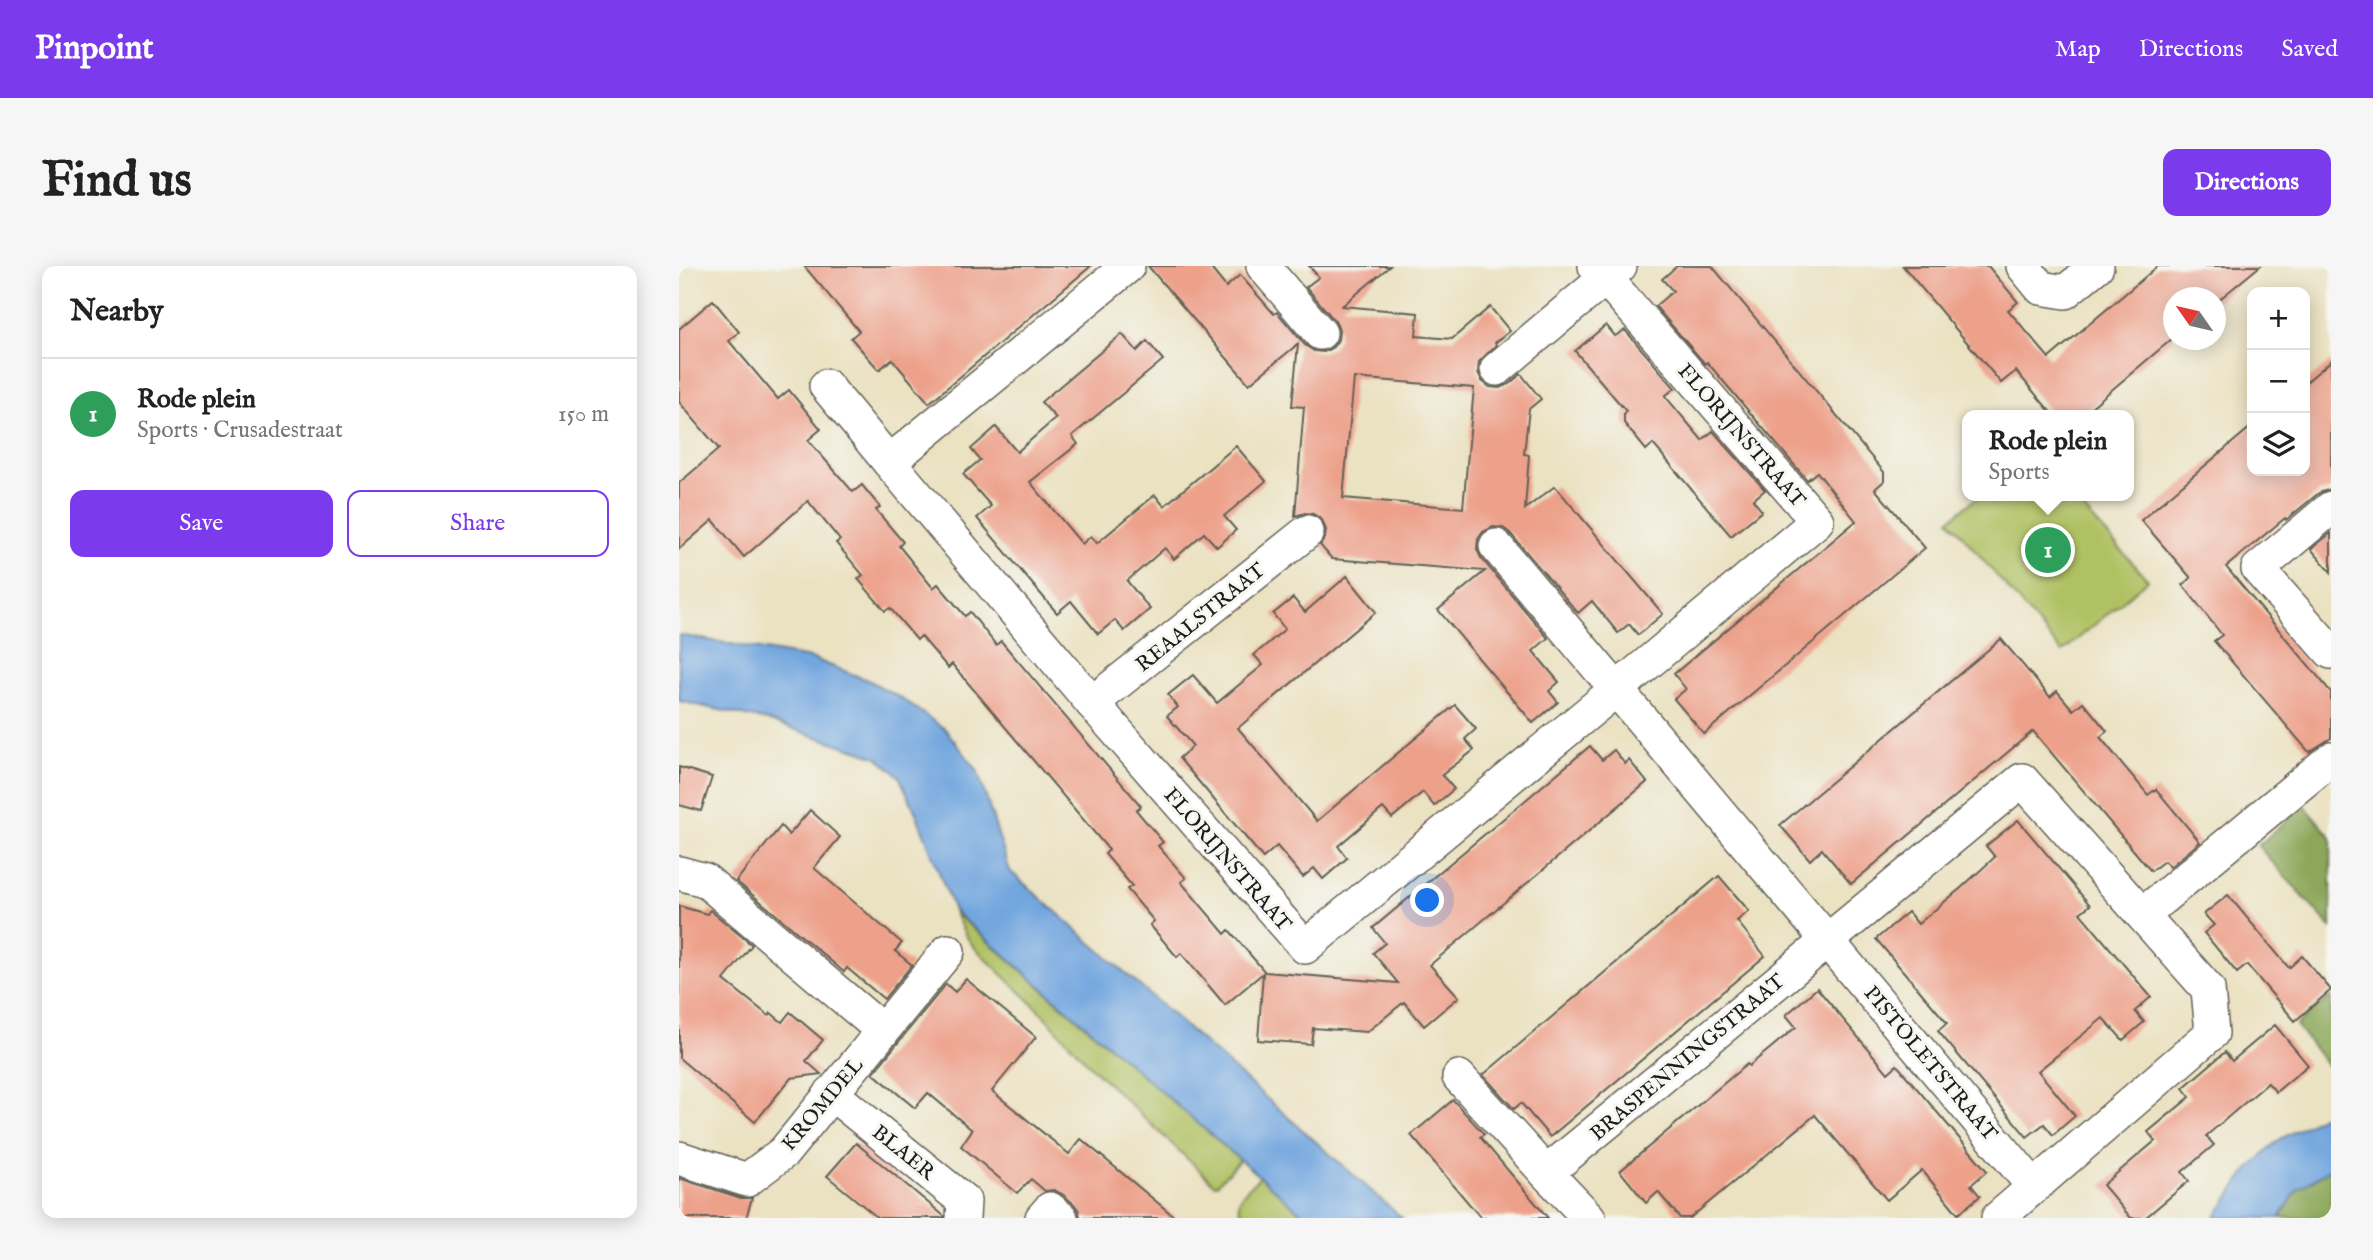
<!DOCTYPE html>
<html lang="en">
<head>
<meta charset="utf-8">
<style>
	body { margin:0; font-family:"IM FELL English",serif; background:#f6f6f6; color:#222 }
	.controls { position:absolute; right:21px; top:21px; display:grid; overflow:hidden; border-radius:14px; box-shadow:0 4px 18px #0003 }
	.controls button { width:63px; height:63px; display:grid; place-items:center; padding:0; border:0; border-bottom:2px solid #e0e0e0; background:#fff; color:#222; font:35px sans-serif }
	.compass { position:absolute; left:1484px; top:21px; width:63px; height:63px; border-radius:50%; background:#fff; box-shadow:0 4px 18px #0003; rotate:304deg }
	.you { position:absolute; left:749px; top:635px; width:24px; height:24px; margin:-18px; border:5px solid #fff; border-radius:50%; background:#1a73e8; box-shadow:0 0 0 10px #1a73e833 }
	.badge { display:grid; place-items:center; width:46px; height:46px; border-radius:50%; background:#7c3aed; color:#fff; font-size:23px; font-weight:700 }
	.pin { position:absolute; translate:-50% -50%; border:4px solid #fff; box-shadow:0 2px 7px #0006 }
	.popup { position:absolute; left:1283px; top:144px; width:172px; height:91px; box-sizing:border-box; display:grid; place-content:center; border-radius:14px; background:#fff; filter:drop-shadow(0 2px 5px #0005); font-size:23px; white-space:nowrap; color:#767676 }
	.popup b { font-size:26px; color:#222 }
	.popup::after { content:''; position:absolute; left:50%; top:100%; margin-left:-14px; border:14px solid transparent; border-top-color:#fff }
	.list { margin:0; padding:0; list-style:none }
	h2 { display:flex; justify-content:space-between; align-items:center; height:91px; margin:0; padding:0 28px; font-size:30px }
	h2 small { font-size:23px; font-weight:400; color:#767676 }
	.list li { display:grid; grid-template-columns:46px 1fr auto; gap:21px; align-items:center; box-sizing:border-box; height:112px; padding:0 28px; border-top:2px solid #e0e0e0 }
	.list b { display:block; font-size:26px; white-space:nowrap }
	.list p { margin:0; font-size:23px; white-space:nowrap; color:#767676 }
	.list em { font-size:23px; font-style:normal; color:#767676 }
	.actions { display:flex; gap:14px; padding:21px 28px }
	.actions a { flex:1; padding:16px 0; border:2px solid #7c3aed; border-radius:14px; text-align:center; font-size:24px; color:#7c3aed }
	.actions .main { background:#7c3aed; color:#fff }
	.icon { flex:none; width:38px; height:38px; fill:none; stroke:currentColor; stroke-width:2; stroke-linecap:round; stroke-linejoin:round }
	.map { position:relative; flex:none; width:1652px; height:952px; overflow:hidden; border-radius:14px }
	header { display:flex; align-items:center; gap:42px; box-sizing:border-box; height:98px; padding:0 35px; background:#7c3aed; color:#fff }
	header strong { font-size:33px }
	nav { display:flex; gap:38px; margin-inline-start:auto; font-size:24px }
	.intro { display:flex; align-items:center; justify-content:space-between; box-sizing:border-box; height:168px; padding:0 42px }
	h1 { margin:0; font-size:49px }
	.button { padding:18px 32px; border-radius:14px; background:#7c3aed; color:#fff; font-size:24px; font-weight:700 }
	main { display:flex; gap:42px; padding:0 42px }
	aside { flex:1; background:#fff; border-radius:14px; box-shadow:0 4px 18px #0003 }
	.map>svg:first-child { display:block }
	.green { fill:#b0c164; stroke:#666e40; stroke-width:2 }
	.forest { fill:#8ca75a; stroke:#54623b; stroke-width:2 }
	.water { fill:#72a6de; stroke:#47617d; stroke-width:2 }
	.building { fill:#eda18b; fill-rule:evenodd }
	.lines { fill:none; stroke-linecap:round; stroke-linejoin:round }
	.minor-casing { stroke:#646156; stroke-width:36 }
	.minor { stroke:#fff; stroke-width:33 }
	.labels { text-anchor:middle; stroke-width:6; stroke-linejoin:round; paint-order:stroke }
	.street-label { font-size:21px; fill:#1c1c1c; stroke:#f6f6f2 }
</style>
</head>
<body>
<header>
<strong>Pinpoint</strong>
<nav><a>Map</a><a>Directions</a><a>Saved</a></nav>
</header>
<div class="intro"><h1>Find us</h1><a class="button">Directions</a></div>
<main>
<aside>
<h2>Nearby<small></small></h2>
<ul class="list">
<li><span class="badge" style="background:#2e9e5b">1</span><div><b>Rode plein</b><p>Sports · Crusadestraat</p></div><em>150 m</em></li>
</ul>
<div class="actions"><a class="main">Save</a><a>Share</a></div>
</aside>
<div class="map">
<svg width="1652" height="952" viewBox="0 0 1652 952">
	<rect width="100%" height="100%" fill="#f6f6f2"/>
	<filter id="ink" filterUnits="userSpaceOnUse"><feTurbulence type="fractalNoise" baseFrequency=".0143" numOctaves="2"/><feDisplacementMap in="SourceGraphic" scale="14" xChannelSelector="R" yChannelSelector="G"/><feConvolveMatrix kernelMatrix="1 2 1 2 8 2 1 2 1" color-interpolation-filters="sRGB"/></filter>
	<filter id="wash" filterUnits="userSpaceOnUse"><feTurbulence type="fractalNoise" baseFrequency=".00686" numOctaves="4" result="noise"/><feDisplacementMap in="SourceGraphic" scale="28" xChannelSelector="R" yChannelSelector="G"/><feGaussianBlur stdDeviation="1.57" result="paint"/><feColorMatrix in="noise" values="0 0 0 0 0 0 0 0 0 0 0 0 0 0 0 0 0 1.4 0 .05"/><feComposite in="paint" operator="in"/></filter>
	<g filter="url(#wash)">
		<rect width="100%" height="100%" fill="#ebe2c2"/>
		<!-- green -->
		<g class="green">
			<path d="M1300,230H1393L1469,314L1383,386L1270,254Z"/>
			<path d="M275,646L561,894L538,918H535L415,804L361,745L295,681L287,670Z"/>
			<path d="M581,911L628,952H567C550,935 568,923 581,911Z"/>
		</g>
		<!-- forest -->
		<g class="forest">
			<path d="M1625,539L1652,571V662L1579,580Z"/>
			<path d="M1652,730V804L1617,759Z"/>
			<path d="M1652,902V952H1601L1618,924Z"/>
		</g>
		<!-- water -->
		<g class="water">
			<path d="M0,369L132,392L191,415L220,431L266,463L298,504L331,605L723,952H628L275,645L237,547L220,510L198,491L90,455L0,435Z"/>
			<path d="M1652,845V902L1618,924L1601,952H1536L1564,910L1598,875Z"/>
		</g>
		<g id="blocks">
			<!-- building -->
			<g class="building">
				<path d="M125,0H412L250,137L213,93L200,104L172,72L180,65Z"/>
				<path d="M469,0H530L547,21L561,9L595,48L598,46L626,79L635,85L645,86L654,81L659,74L660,64L656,55L627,21L640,11L630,0H711L663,40L739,47L737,70L773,73L811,41L831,65L816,77L817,79L800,96L799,106L803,115L811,121L821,122L830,118L842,108L862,133L850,143L845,188L850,189L846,243L876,220L984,348L959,369L950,358L939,367L913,335L899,347L831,267L824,262L814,261L804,266L799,273L798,283L802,292L869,372L854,385L880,416L870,425L879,436L854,457L759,344L806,305L653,293L641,279L646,272L647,264L643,254L634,248L626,247L616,250L625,141L613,140L619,78L570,118ZM675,112L795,122L784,242L664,232Z"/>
				<path d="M998,0H1033L1205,206V215L1196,223L1246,282L1025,468L995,433L1007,423L995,408L1177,255L1138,206L1128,214L1028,96L1026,98L976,40L994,25L983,13Z"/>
				<path d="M1224,0H1309L1339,36L1329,44L1370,92L1479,0H1581L1536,37V32H1494V72L1403,149H1374L1337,105L1322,117Z"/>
				<path d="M34,34L60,66L50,75L99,133L110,124L142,163L129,174L174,226L183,219L201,241L197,244L224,276L220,280L254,322L259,318L286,350L291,346L317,379L322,375L462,540L457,544L484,576L479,580L507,612L502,616L546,668L550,664L586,706L719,717L694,687L706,677L694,662L911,480L923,494L935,484L946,498L950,494L968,516L751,699L780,731L745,760L725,736L688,766L634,762L632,778L579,774L584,707L546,739L502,687L498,691L471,659L475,655L448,623L453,620L426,588L430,584L273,398L269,402L242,370L238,374L211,342L206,345L179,313L184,309L157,277L161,274L129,235L65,291L34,254L0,283V217L40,183L0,136V63Z"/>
				<path d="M927,59L936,70L946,64L996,122L986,130L1023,174L1034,165L1086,224L1074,234L1083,245L1052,270L974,178L967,184L945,157V147L947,145L896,85Z"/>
				<path d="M443,68L458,85L468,75L484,94L393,170L399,178L351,216L403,278L412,270L418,277L476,229L485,240L557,180L587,215L545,250L557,264L538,281L525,267L495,293L486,282L448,315L471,343L445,365L436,354L419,368L392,335L378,347L355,320L298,252L312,240L284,208L301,194L292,183L317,161L338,186L377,152L362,136Z"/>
				<path d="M1652,95V223L1640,227L1607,254L1606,252L1547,301L1652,426V472L1630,486L1535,375L1543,369L1504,319L1512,312L1462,254L1573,160V205H1626V117Z"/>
				<path d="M1652,267V306L1632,283Z"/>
				<path d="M668,310L697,346L559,462L638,555L776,439L797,463L786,473L795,484L763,509L775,523L755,540L744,526L713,552L704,542L659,580L668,592L644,613L635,602L624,611L598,580L584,592L500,492L514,480L488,450L499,441L489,429L514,409L538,437L584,399L575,389L606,363L594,348L614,332L626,346Z"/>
				<path d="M1322,373L1371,431L1378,425L1394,444L1404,436L1428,465L1421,471L1469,529L1477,523L1521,576L1491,601L1485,595L1472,605L1354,465L1172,618L1143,583L1131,594L1101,559Z"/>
				<path d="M0,501L33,511L22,545L0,539Z"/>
				<path d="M131,544L161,571L135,602L223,677L216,685L233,699L205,733L168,702L165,706L57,615L102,560L110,569Z"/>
				<path d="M1339,554L1411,639L1401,647L1472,731L1456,745L1465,756L1444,774L1424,752L1359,805L1396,850L1374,869L1365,858L1348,871L1259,765L1268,757L1197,673L1229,646L1239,658L1282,622L1316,591L1307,580Z"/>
				<path d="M1040,610L1070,645L1058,655L1086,690L871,871L842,837L835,843L804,809Z"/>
				<path d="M1549,629L1610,702L1623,690L1652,724L1616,755L1568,699L1558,707L1525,667L1535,659L1525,648Z"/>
				<path d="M0,640L28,648L31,644L73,679L45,714L90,750L92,747L103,756L111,746L144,774L127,795L142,808L112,812L76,856L0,792Z"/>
				<path d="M287,713L357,771L313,825L390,888L402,873L497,952H401L400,945L395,938L383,928L375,924L366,925L352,913L338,927L282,880L293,864L249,827L236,842L194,807L267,718L276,726Z"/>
				<path d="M1138,722L1209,807L1218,799L1308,905L1292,919L1301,930L1279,948L1243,904L1208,934L1136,849L1011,952H1001L979,926L967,937L941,905L1068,798L1070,800L1117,761L1107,749Z"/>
				<path d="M1596,759L1629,799L1597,826L1589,817L1527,870L1535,879L1503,906L1510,915L1466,952H1452L1424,919L1476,875L1469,866L1511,831L1504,822L1546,786L1553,795Z"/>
				<path d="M774,834L805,868L801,871L869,952H802L732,869Z"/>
				<path d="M177,877L265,950V952H199L148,910Z"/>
				<path d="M0,912L62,932H73L67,952H0Z"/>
			</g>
		</g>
	</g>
	<g filter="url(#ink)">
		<use href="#blocks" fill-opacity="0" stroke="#646156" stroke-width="2"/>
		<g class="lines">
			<!-- minor casing -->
			<g class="minor-casing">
				<g id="minor">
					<path d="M449,0L210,196L413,437L626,681L938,423L1138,255L916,0"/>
					<path d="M584,0L641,67"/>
					<path d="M1344,0L1362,22L1386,26L1418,0"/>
					<path d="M818,103L941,0"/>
					<path d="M147,120L210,196"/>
					<path d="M1652,242L1579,303L1652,386"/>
					<path d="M817,280L1355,921"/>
					<path d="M413,437L628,266"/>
					<path d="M0,607L26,614L204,765"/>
					<path d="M1464,648L1652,493"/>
					<path d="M780,811L867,907"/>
					<path d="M152,827L285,935L284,952"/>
					<path d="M0,892L68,914L105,886L269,685"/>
					<path d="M363,952L371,943L382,952"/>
					<path d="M910,952L867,907L1343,514L1529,723L1533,767L1319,952"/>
				</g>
			</g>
			<!-- minor -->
			<use href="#minor" class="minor"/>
		</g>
	</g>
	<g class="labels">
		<!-- street labels -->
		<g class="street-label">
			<text transform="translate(1063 169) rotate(49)" y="7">FLORIJNSTRAAT</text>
			<text transform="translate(521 351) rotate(-39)" y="7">REAALSTRAAT</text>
			<text transform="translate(549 593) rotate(49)" y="7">FLORIJNSTRAAT</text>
			<text transform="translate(1008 791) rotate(-40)" y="7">BRASPENNINGSTRAAT</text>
			<text transform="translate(1252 797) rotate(50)" y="7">PISTOLETSTRAAT</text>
			<text transform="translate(143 838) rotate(-50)" y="7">KROMDEL</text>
			<text transform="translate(225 886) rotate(39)" y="7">BLAER</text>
		</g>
	</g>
</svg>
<div class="controls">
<button>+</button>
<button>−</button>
<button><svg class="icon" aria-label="layers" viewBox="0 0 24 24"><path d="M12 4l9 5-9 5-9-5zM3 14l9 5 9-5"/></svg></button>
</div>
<svg class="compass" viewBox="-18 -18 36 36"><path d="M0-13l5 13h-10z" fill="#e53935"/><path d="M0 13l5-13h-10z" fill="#767676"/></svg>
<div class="you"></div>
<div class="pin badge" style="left:1369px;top:284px;background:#2e9e5b">1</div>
<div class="popup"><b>Rode plein</b>Sports</div>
</div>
</main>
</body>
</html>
